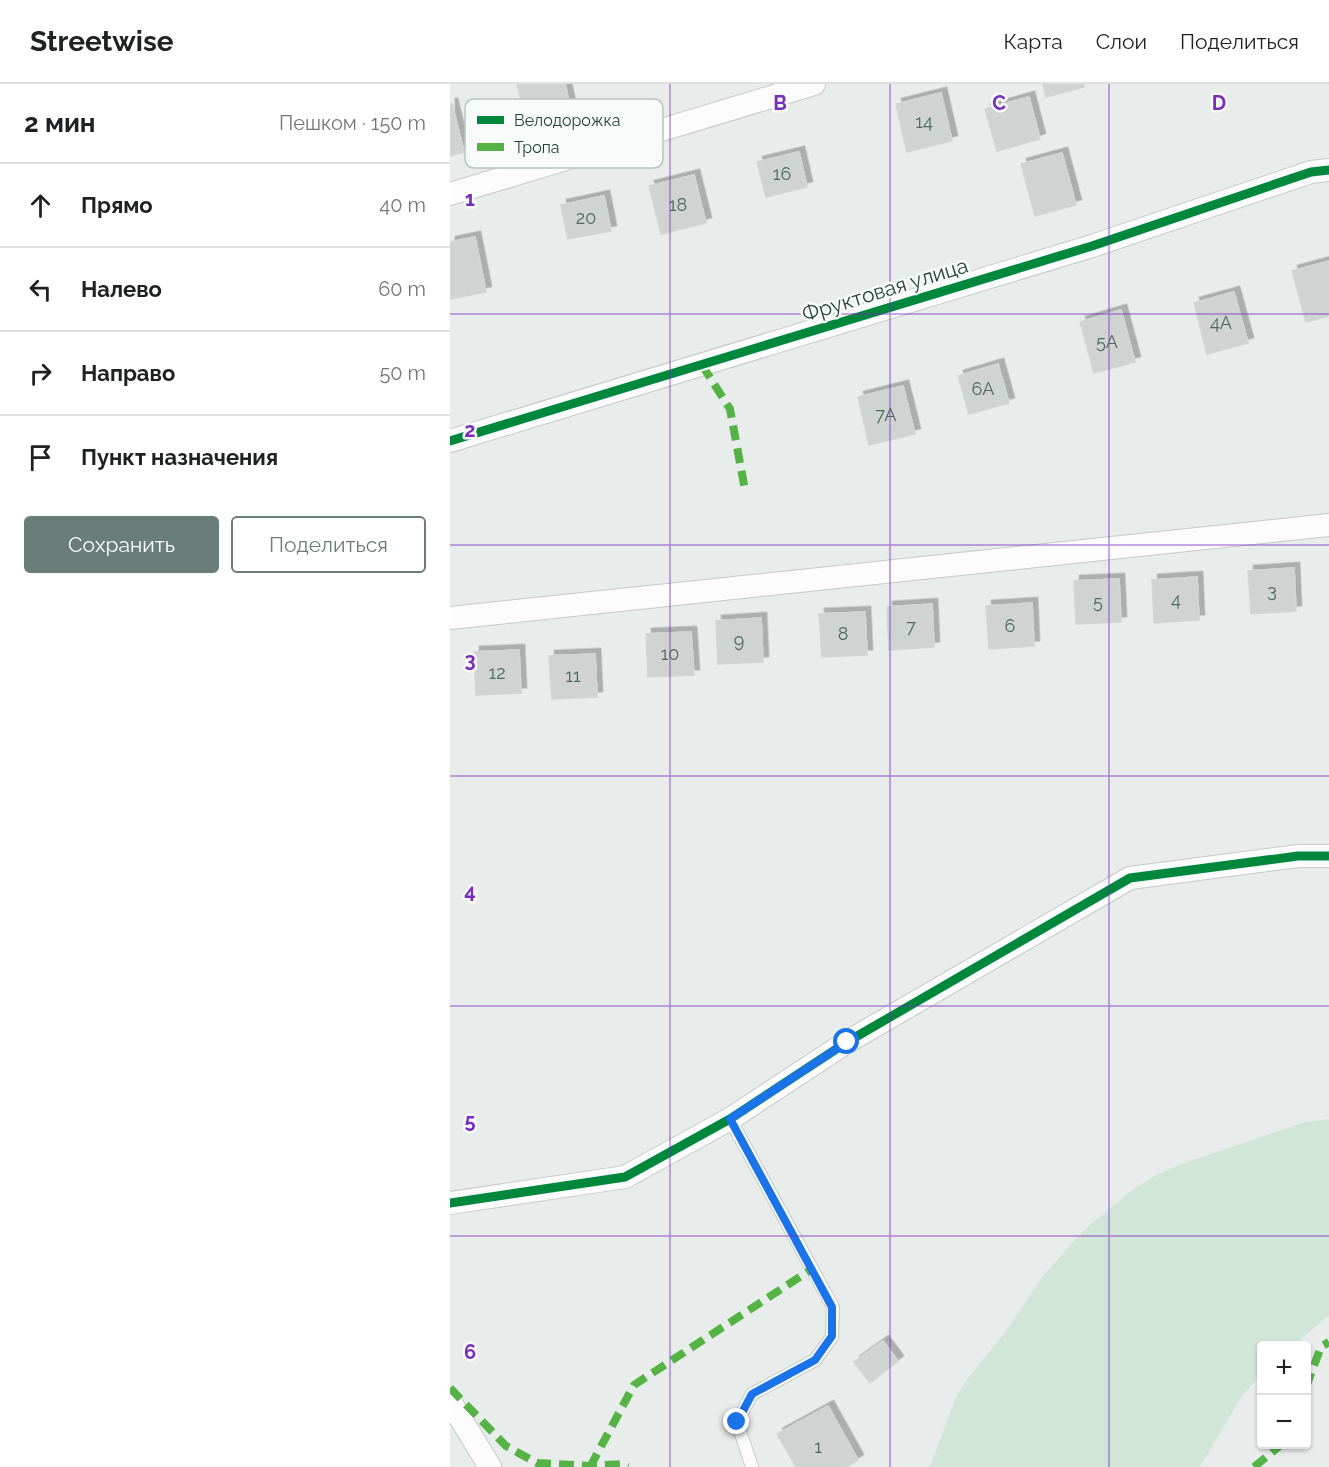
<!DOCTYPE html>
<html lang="ru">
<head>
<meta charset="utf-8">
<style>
	body { margin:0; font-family:Raleway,sans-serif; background:#f2f2f2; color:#202124 }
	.controls { position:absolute; right:18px; bottom:18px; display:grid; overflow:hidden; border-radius:6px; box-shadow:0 2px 4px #0004 }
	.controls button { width:54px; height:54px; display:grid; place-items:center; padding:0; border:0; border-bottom:2px solid #e0e0e0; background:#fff; color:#202124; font:30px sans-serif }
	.stop { position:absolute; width:18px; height:18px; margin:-14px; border:4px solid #1a73e8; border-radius:50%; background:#fff }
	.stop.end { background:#1a73e8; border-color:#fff; box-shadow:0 2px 6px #0008 }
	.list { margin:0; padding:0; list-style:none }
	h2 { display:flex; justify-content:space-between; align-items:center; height:78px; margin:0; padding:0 24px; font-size:26px }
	h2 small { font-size:20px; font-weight:400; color:#757577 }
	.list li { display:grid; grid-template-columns:39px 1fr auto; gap:18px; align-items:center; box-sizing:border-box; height:84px; padding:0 24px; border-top:2px solid #e0e0e0 }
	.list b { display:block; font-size:22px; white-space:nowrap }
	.list em { font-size:20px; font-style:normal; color:#757577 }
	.actions { display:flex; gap:12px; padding:18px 24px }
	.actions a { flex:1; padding:14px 0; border:2px solid #697e78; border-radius:6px; text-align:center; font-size:21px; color:#697e78 }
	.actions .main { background:#697e78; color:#fff }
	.icon { flex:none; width:33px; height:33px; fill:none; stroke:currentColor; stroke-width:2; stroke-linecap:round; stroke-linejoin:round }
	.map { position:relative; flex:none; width:879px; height:1383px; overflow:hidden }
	header { display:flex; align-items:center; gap:36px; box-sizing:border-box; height:84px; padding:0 30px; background:#fff; border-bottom:2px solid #e0e0e0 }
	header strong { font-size:28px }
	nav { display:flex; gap:33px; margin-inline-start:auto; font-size:21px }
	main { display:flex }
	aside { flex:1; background:#fff }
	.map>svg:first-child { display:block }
	.green { fill:#d1e6d8 }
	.building { fill:#cfd4d2; stroke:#d1d6d4; stroke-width:1.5; filter:url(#shadow) }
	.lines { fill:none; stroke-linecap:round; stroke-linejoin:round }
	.lane-casing { stroke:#c5cac8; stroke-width:14 }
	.street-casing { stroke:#c5cac8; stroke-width:24 }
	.lane { stroke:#fcfcfc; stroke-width:12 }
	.street { stroke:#fcfcfc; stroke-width:22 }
	.quiet { stroke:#55b346; stroke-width:8; stroke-dasharray:15 8; stroke-linecap:butt }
	.cycleway-casing { stroke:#f7fbf9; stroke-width:13 }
	.cycleway { stroke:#00873e; stroke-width:9 }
	.route { stroke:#1a73e8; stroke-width:8 }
	.grid { fill:none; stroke:#7b2cbf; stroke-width:1.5; stroke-opacity:0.55 }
	.labels { text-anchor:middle; stroke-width:5; stroke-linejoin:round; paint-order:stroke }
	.number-label { font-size:18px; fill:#506761 }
	.street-label { font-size:21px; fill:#24423a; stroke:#f7fbf9 }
	.key { fill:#f7fbf9; stroke:#b8c4c0; stroke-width:1.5 }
	.key-label { font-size:16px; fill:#24423a }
	.grid-label { font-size:20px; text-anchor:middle; font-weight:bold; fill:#7b2cbf; stroke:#f7fbf9; stroke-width:5; stroke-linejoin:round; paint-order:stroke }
</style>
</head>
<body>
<header>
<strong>Streetwise</strong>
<nav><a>Карта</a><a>Слои</a><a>Поделиться</a></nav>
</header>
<main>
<aside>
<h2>2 мин<small>Пешком · 150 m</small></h2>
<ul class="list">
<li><svg class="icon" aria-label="ahead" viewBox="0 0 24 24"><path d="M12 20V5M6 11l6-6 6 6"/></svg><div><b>Прямо</b></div><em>40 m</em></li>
<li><svg class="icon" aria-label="left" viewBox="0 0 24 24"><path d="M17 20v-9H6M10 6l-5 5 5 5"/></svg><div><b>Налево</b></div><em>60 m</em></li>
<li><svg class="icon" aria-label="right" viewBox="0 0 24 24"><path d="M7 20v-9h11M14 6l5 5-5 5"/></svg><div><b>Направо</b></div><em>50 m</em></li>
<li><svg class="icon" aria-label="arrive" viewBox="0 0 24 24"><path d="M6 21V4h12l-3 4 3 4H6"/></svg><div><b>Пункт назначения</b></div></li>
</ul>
<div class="actions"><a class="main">Сохранить</a><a>Поделиться</a></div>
</aside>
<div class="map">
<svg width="879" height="1383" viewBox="0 0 879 1383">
	<defs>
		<filter id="shadow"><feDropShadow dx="5.5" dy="-5.5" stdDeviation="0" flood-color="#0004"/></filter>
	</defs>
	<rect width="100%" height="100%" fill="#e8edeb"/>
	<!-- green -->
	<path class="green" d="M879,1035V1231L844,1261L812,1262L811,1290L792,1312L750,1383H480L506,1313L518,1294L554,1250L592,1193L634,1146L682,1106L708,1090L734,1079L855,1038Z"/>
	<!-- building -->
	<g class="building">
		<path d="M67,0H115L121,27L76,37Z"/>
		<path d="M593,0H633L634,3L596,13Z"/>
		<path d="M491,9L502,57L457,68L446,20Z"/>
		<path d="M579,13L590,55L547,67L535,25Z"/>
		<path d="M0,20H2L14,68L0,72Z"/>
		<path d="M349,68L357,103L316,113L307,78Z"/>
		<path d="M612,69L626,121L585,132L571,80Z"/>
		<path d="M244,91L256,139L211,150L199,102Z"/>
		<path d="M154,112L161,147L118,155L111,121Z"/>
		<path d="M25,153L36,208L0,215V158Z"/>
		<path d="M879,177V232L856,238L842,187Z"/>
		<path d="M784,208L798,259L757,270L744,219Z"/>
		<path d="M671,226L685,278L644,289L630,238Z"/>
		<path d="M548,280L559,319L519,330L508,292Z"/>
		<path d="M453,302L465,350L419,361L408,313Z"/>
		<path d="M844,484L846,527L801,530L798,487Z"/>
		<path d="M747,493L749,536L704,539L702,496Z"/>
		<path d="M669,495L671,538L626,540L624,497Z"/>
		<path d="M582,519L584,562L539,565L536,522Z"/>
		<path d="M482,520L484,563L439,566L437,523Z"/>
		<path d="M415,528L417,571L372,573L369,530Z"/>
		<path d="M311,534L313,578L268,580L266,537Z"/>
		<path d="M241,548L244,591L198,593L196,550Z"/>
		<path d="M69,566L71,609L26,611L24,568Z"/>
		<path d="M145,570L147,613L102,615L99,572Z"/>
		<path d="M433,1257L448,1277L420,1299L404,1278Z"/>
		<path d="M378,1322L408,1376L396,1383H346L327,1350Z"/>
	</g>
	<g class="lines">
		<!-- lane casing -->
		<g class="lane-casing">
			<path id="lane" d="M280,1035L383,1223L382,1253L365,1276L302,1310L287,1338L302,1383"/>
		</g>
		<!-- street casing -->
		<g class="street-casing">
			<g id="street">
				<path d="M0,110L364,0"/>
				<path d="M0,357L642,162L861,88L879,86"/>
				<path d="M0,534L879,441"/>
				<path d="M0,1119L175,1093L280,1035L397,958L680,794L848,772H879"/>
				<path d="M0,1317L40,1383"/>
			</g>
		</g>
		<!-- lane -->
		<use href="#lane" class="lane"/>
		<!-- street -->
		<use href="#street" class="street"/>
		<!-- quiet -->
		<g class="quiet">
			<path d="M252,281L280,325L295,406"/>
			<path d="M856,1303L871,1263L879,1258"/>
			<path d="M0,1304L56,1362L87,1379L140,1382L172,1380L178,1383"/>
			<path d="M140,1383L184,1301L362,1185"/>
			<path d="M804,1383L832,1360"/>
		</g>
		<!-- cycleway casing -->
		<g class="cycleway-casing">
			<g id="cycleway">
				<path d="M0,357L642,162L861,88L879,86"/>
				<path d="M0,1119L175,1093L280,1035L397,958L680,794L848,772H879"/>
			</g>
		</g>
		<!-- cycleway -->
		<use href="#cycleway" class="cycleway"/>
	</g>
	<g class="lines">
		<!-- route -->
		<path class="route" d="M287,1338L302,1310L365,1276L382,1252V1223L280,1035L397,958"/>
	</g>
	<!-- grid -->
	<path class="grid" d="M220,0V1383M440,0V1383M659,0V1383M0,230H879M0,461H879M0,692H879M0,922H879M0,1152H879"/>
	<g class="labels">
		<!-- number labels -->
		<g class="number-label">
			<text x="474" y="44">14</text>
			<text x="332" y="96">16</text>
			<text x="228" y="127">18</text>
			<text x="136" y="140">20</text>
			<text x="771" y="245">4А</text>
			<text x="657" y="264">5А</text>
			<text x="533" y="311">6А</text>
			<text x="436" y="337">7А</text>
			<text x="822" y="513">3</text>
			<text x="726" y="522">4</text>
			<text x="648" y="524">5</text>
			<text x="560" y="548">6</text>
			<text x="461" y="549">7</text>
			<text x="393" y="556">8</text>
			<text x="289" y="563">9</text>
			<text x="220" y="576">10</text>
			<text x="47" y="595">12</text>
			<text x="123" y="598">11</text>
			<text x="368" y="1369">1</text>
		</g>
		<!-- street labels -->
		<g class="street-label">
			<text transform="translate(435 206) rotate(-17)" y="7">Фруктовая улица</text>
		</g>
	</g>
	<!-- legend -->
	<rect x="15" y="15" width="198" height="69" rx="9" class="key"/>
	<rect x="27" y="32" width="27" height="8" fill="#00873e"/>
	<rect x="27" y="59" width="27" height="8" fill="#55b346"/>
	<g class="key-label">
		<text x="64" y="42">Велодорожка</text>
		<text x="64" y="69">Тропа</text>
	</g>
	<g class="grid-label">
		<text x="330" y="26">B</text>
		<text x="549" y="26">C</text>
		<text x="769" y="26">D</text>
		<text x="20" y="122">1</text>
		<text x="20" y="353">2</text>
		<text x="20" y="583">3</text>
		<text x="20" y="814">4</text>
		<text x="20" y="1044">5</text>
		<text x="20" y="1275">6</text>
	</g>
</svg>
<div class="controls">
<button>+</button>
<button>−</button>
</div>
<div class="stop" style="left:397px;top:958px"></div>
<div class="stop end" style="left:287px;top:1338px"></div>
</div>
</main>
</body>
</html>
